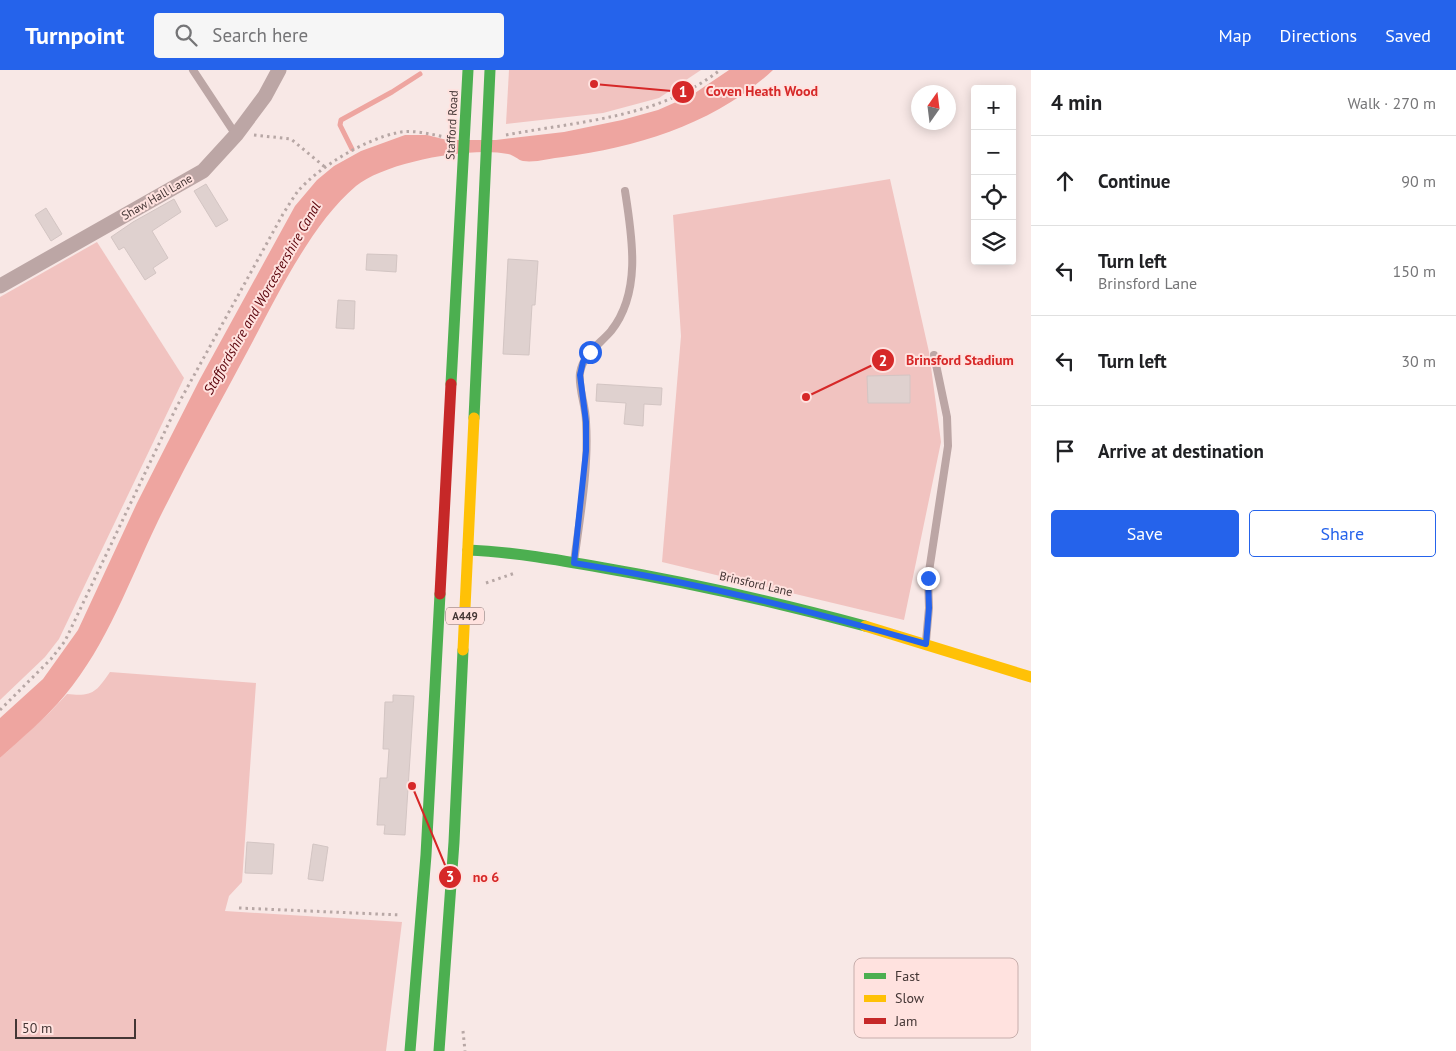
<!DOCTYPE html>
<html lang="en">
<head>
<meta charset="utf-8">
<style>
	body { margin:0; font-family:"PT Sans",sans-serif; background:#f6f6f6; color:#202124 }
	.controls { position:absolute; right:15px; top:15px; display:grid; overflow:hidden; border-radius:5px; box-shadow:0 2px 12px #0003 }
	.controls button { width:45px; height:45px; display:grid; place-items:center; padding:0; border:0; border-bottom:1px solid #e0e0e0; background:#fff; color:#202124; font:25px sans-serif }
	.compass { position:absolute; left:911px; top:15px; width:45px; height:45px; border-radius:50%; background:#fff; box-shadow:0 2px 12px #0003; rotate:14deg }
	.scale { position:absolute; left:15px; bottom:12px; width:121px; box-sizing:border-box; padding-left:5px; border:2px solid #443635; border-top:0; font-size:14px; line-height:18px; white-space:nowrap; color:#443635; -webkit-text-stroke:4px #ffe2df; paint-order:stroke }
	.stop { position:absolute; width:15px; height:15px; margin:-11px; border:4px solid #2563eb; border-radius:50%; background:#fff }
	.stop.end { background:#2563eb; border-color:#fff; box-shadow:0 1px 5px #0008 }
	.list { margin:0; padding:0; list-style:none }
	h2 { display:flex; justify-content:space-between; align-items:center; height:65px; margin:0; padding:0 20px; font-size:21px }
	h2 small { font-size:16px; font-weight:400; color:#757577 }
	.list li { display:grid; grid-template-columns:32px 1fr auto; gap:15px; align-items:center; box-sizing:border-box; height:90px; padding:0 20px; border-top:1px solid #e0e0e0 }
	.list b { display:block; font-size:19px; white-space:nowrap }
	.list p { margin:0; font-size:16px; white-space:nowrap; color:#757577 }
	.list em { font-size:16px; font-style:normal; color:#757577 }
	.actions { display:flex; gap:10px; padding:15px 20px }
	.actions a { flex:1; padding:11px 0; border:1px solid #2563eb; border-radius:5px; text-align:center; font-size:18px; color:#2563eb }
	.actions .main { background:#2563eb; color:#fff }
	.icon { flex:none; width:28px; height:28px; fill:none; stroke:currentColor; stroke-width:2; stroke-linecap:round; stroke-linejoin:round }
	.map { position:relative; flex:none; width:1031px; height:981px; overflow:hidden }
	header { display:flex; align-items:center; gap:30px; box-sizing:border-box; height:70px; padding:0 25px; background:#2563eb; color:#fff }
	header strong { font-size:24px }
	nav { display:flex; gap:28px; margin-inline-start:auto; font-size:18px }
	.search { width:350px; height:45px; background:#f6f6f6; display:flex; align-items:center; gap:12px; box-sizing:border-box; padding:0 18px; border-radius:5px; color:#757577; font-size:19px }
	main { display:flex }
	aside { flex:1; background:#fff }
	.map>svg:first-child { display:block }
	.green { fill:#f1c3c0 }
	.water { fill:#eea5a0 }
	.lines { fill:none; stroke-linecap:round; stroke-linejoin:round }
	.stream { stroke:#eea5a0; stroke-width:5 }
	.building { fill:#dfd1cf; stroke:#d3c5c3 }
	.path { stroke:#b7a7a5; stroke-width:3; stroke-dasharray:2.5 4; stroke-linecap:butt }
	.lane { stroke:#bca6a5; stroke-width:8 }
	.street { stroke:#bca6a5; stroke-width:15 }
	.fast { stroke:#4caf50; stroke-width:11 }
	.slow { stroke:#ffc107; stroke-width:11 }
	.jam { stroke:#c62828; stroke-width:11 }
	.route { stroke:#2563eb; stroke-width:6 }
	.labels { text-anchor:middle; stroke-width:4; stroke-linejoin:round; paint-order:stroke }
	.shield { fill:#ffe2df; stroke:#7c6a68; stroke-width:1 }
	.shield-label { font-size:11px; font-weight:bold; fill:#443635 }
	.street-label { font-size:12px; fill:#443635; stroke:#ffe2df }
	.water-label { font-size:14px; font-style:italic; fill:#590008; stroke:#ffe2df }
	.key { fill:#ffe2df; stroke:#c7aeac; stroke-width:1 }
	.key-label { font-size:14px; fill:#443635 }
	.leader { fill:none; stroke:#d62828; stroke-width:2 }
	.callout-dot { fill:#d62828; stroke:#ffe2df; stroke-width:2 }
	.mark-label { font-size:15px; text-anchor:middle; font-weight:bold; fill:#fff }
	.callout-label { font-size:14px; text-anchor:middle; font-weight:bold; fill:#d62828; stroke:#ffe2df; stroke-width:4; stroke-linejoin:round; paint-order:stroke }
</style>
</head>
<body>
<header>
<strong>Turnpoint</strong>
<div class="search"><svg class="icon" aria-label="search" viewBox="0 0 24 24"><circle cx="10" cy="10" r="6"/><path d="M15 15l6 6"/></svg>Search here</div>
<nav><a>Map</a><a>Directions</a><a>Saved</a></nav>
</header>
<main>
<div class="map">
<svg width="1031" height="981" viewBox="0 0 1031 981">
	<rect width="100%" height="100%" fill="#f8e8e6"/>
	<!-- green -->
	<g class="green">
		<path d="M509,0H701L659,28L603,43L506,54Z"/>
		<path d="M890,109L929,282L941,372L904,550L662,492L681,266L673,145Z"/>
		<path d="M97,172L184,308L59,569L45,587L0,630V227Z"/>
		<path d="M110,602L256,613L242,812L229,826L225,841L402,852L386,981H0V688L50,642L67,624C93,627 96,622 110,602Z"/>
	</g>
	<!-- water -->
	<path class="water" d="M729,0H773C716,53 639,77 563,87C551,88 535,93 523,91C518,90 514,85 508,84C472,76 385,92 356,116C313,152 279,222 253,271C221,331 188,390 158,451C130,509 107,575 65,625C46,648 22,668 0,688V648L43,609L78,560L137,433L200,309L295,136L317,110L334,96L361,81L405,65H427L447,70H496L564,62L622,50L658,40L692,25Z"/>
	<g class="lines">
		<!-- stream -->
		<path class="stream" d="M352,79L340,55L341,50L392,22L420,4"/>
	</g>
	<!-- building -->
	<g class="building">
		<path d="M206,114L228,150L216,157L194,121Z"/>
		<path d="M174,129L181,142L152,161L168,188L153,198L156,203L145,210L124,177L119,180L111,167L133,152Z"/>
		<path d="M46,138L62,164L51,171L35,145Z"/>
		<path d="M367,184L397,185L396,202L366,200Z"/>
		<path d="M508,189L538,191L535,235H532L529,285L503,284Z"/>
		<path d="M338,230L355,231L354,259L336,258Z"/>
		<path d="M910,305V333H868L867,306Z"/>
		<path d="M597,314L662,318L661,335L644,334L643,356L624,354L626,333L596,331Z"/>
		<path d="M393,625L414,626L405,765L384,764L385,755H377L380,708H387L389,679H383L385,632H393Z"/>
		<path d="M247,772L274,774L272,804L245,803Z"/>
		<path d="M313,774L328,777L323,811L308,809Z"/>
	</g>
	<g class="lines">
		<!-- path -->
		<g class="path">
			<path d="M254,65L291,69L326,98"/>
			<path d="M506,65C580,51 659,48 720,0"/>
			<path d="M486,513L515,503"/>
			<path d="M0,640L51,589L65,571L176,338L283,144C288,136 293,128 298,121C319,97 364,70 396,63C411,59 430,64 445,67"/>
			<path d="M239,838L401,845"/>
			<path d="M463,961L465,981"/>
		</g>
		<!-- lane -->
		<g class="lane">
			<path d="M193,0L236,65"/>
			<path d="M574,492C580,446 589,398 586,352C586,336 578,318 580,303C583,284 600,274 611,261C642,222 632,166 625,121"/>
			<path d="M926,571L929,538L928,508L948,376L947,347L934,285"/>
		</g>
		<!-- street -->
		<path class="street" d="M0,216L203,101L236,65L265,26L279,0"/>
		<!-- fast -->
		<g class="fast">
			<path d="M451,314L468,0"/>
			<path d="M474,348L490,0"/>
			<path d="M468,480C514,482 559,490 604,498C692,513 779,533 865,556"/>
			<path d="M410,981L426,785L440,524"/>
			<path d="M439,981L454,772L463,580"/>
		</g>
		<!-- slow -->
		<g class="slow">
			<path d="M865,556L1031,607"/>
			<path d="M463,580L474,348"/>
		</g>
		<!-- jam -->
		<path class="jam" d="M440,524L451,314"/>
	</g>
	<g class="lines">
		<!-- route -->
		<path class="route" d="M590,282L583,292L580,305L586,352V381L574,493C693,512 810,540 926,574L929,538L928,508"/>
	</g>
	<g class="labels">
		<!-- shield labels -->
		<rect class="shield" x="446" y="537.5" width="38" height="17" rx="4"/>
		<g class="shield-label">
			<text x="465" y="550">A449</text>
		</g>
		<!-- street labels -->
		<g class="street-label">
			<text transform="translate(452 55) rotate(-87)" y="4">Stafford Road</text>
			<text transform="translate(157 127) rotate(-30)" y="4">Shaw Hall Lane</text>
			<text transform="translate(756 514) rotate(13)" y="4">Brinsford Lane</text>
		</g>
		<!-- water labels -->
		<g class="water-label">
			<text transform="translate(262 228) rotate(-60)" y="5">Staffordshire and Worcestershire Canal</text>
		</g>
	</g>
	<!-- legend -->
	<rect x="854" y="888" width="164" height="80" rx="8" class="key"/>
	<rect x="864" y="903" width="22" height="6" fill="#4caf50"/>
	<rect x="864" y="925" width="22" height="7" fill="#ffc107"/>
	<rect x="864" y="948" width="22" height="6" fill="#c62828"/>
	<g class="key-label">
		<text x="895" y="911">Fast</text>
		<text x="895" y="933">Slow</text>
		<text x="895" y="956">Jam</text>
	</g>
	<!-- callouts -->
	<path class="leader" d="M594 14L683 22M806 327L883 290M412 716L450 807"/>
	<g class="callout-dot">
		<circle cx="594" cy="14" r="5"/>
		<circle cx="806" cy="327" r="5"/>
		<circle cx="412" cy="716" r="5"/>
		<circle cx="683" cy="22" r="12"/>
		<circle cx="883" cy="290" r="12"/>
		<circle cx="450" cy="807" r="12"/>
	</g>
	<g class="mark-label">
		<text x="683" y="27">1</text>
		<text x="883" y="296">2</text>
		<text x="450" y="812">3</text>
	</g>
	<g class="callout-label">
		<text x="762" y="26">Coven Heath Wood</text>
		<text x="960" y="295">Brinsford Stadium</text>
		<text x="486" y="812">no 6</text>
	</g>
</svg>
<div class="controls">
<button>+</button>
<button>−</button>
<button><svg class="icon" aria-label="locate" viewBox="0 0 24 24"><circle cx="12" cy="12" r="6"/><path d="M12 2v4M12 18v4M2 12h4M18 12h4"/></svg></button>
<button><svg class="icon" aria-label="layers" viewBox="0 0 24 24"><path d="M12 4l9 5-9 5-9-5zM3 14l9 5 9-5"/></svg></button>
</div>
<svg class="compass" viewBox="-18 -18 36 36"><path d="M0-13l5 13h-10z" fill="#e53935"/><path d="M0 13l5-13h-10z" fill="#757577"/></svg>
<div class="scale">50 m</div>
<div class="stop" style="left:590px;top:282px"></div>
<div class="stop end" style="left:928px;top:508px"></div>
</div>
<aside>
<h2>4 min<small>Walk · 270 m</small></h2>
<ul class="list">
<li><svg class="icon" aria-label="ahead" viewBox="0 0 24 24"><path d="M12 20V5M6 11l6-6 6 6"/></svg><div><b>Continue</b></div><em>90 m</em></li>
<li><svg class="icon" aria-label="left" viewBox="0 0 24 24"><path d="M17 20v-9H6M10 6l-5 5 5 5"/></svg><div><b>Turn left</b><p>Brinsford Lane</p></div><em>150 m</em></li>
<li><svg class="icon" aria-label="left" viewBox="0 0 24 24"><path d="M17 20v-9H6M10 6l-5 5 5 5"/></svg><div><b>Turn left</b></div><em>30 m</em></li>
<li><svg class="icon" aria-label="arrive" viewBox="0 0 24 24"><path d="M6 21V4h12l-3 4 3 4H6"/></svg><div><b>Arrive at destination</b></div></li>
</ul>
<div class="actions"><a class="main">Save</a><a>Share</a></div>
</aside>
</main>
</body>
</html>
